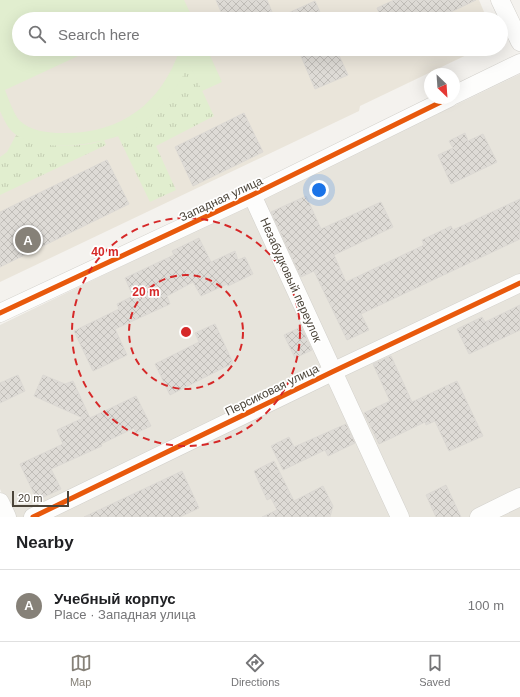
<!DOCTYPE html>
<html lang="en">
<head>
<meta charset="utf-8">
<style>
	body { margin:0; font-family:Arial,sans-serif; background:#f6f6f6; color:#202124 }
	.compass { position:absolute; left:424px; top:68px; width:36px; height:36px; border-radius:50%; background:#fff; box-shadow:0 4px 16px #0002; rotate:155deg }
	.scale { position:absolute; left:12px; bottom:10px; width:57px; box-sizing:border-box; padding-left:4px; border:2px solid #4b4439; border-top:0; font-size:11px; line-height:14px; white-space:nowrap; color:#4b4439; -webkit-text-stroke:3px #fff; paint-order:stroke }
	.you { position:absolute; left:319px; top:190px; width:14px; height:14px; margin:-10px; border:3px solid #fff; border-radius:50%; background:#1a73e8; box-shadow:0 0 0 6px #1a73e833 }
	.badge { display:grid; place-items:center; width:26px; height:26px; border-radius:50%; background:#868178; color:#fff; font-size:13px; font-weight:700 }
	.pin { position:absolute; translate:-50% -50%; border:2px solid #fff; box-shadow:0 1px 4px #0006 }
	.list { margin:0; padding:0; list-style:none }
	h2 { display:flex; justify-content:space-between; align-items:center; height:52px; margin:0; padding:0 16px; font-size:17px }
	h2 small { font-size:13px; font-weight:400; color:#757577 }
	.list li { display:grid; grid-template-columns:26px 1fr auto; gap:12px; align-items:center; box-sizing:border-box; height:72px; padding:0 16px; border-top:1px solid #e0e0e0 }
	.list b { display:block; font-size:15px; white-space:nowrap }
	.list p { margin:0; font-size:13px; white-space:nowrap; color:#757577 }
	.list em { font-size:13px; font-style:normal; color:#757577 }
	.icon { flex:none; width:22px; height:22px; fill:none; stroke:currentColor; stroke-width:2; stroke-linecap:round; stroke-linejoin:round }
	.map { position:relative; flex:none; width:520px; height:517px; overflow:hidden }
	.search { position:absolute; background:#fff; box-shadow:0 4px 16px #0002; left:12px; right:12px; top:12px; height:44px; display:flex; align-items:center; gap:10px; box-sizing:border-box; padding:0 14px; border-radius:22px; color:#757577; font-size:15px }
	.sheet { height:124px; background:#fff }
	nav { display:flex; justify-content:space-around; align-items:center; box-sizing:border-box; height:56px; border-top:1px solid #e0e0e0; background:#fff; font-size:11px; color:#757577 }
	nav a { display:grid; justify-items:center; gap:2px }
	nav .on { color:#868178 }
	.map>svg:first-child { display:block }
	.residential { fill:#e7e4dc }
	.education { fill:#eae5da }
	.grass { fill:url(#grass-tufts) }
	.park { fill:#e1eecf }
	.building { fill:url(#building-cross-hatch); stroke:#dcd9d4 }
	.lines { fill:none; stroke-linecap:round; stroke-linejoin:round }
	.minor-casing { stroke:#d2d0cb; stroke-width:19 }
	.minor { stroke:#fdfdfc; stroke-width:18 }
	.cycleway-casing { stroke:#fff; stroke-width:8 }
	.cycleway { stroke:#e8590c; stroke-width:5 }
	.ring { fill:none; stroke:#d62828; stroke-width:2; stroke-dasharray:7 5 }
	.labels { text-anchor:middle; stroke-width:3.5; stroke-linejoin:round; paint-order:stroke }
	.street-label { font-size:12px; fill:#4b4439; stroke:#fff }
	.centre { fill:#d62828; stroke:#fff; stroke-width:2 }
	.ring-label { font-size:12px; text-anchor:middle; font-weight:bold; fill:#d62828; stroke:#fff; stroke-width:3.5; stroke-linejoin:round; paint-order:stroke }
</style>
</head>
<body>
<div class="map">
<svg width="520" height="517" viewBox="0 0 520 517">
	<defs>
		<pattern id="grass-tufts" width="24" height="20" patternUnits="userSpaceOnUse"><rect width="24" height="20" fill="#e1eecf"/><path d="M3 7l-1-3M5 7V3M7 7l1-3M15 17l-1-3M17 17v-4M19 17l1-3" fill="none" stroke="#c3cdb2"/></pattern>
		<pattern id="building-cross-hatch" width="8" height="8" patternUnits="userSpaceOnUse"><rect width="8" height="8" fill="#dedbd6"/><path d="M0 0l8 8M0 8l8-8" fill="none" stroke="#c0bdb8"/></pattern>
	</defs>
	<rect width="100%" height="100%" fill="#f4f2ee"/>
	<!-- residential -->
	<path class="residential" d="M520,74V517H12L0,489V325Z"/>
	<!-- education -->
	<path class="education" d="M0,0H479L487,19H19V49H479L360,106L359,111L0,282Z"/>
	<!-- grass -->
	<g class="grass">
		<path d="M189,63L214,116L156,146L176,190L150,202L118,136C154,120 172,98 189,63Z"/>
		<path d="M16,135C39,147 80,149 104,140L106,145L0,195V157L7,152Z"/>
	</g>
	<!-- park -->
	<path class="park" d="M0,0H184L193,19H166L165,16L158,19H19V49H93L5,90C8,98 14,114 19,120C30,131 48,133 62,133C121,134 161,104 180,49H207L222,82L202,91L189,64C185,72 181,80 176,88C166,104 149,120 132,130C105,145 41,154 15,134C7,128 4,119 0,111Z"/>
	<!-- building -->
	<g class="building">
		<path d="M216,0H267L275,19L315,1L323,19H224Z"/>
		<path d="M394,0H476L436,19H382L377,8Z"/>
		<path d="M298,49H336L348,75L315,89Z"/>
		<path d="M244,113L263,152L193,186L175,147Z"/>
		<path d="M465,133L468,141L483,134L497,162L451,184L438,155L453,148L449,141Z"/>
		<path d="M107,160L129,204L0,267V212Z"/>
		<path d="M306,196L321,229L381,202L393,227L334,255L346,282L424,245L422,240L451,226L453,230L520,199V239L361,314L369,330L347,340L314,271L301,277L271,212Z"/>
		<path d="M199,238L211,262L235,251L238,260L245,257L253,274L228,286L227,284L201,296L193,282L167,296L170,304L115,329L127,355L93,371L74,331L119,309L117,304L133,296L125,278L174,255L172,251Z"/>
		<path d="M520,305V330L469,354L457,329L482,317L485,322Z"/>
		<path d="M215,324L233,363L170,395L155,364L199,342L195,333Z"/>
		<path d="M301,327L312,350L295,358L284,335Z"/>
		<path d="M391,356L412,402L457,381L483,436L449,451L435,421L426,425L425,422L379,444L364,413L390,401L373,364Z"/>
		<path d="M18,375L25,391L0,403V383Z"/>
		<path d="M43,375L65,384L73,381L90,418L136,396L151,426L136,433L134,428L101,444L102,446L51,469L61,489L37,500L20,464L63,444L57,430L83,418L34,396Z"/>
		<path d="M346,424L355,443L328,456L325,450L283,470L271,446L289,437L294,447Z"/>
		<path d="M274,461L294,501L323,486L333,506L330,517H262L277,510L271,498L267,500L254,471Z"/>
		<path d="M182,471L199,508L180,517H84Z"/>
		<path d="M446,485L461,517H436L426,495Z"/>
	</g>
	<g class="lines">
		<!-- minor casing -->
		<g class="minor-casing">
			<g id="minor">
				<path d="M500,0L520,42"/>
				<path d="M454,95L520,63"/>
				<path d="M252,195L400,517"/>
				<path d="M0,313L252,195L449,98"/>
				<path d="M0,502L7,517"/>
				<path d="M33,517L332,372L520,283"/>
				<path d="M479,517L520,497"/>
			</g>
		</g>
		<!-- minor -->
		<use href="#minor" class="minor"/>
		<!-- cycleway casing -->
		<g class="cycleway-casing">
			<g id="cycleway">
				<path d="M0,313L252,195L449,98"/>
				<path d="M33,517L332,372L520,283"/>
			</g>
		</g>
		<!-- cycleway -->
		<use href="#cycleway" class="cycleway"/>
	</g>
	<!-- distance rings -->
	<g class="ring">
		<circle cx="186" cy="332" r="57"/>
		<circle cx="186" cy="332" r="114"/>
	</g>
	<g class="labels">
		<!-- street labels -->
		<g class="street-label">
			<text transform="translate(221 199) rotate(-25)" y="4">Западная улица</text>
			<text transform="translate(291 280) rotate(66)" y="4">Незабудковый переулок</text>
			<text transform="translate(272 390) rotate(-26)" y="4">Персиковая улица</text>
		</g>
	</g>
	<circle cx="186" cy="332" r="6" class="centre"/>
	<g class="ring-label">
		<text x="105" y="256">40 m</text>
		<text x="146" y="296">20 m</text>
	</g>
</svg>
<svg class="compass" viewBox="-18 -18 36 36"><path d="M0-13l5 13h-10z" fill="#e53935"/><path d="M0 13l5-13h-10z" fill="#757577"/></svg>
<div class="scale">20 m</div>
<div class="you"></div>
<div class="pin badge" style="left:28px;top:240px">A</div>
<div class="search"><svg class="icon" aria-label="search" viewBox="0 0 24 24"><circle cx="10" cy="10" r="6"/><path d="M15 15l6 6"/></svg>Search here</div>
</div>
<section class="sheet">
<h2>Nearby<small></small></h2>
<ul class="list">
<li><span class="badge">A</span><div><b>Учебный корпус</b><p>Place · Западная улица</p></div><em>100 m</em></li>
</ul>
</section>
<nav>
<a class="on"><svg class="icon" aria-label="map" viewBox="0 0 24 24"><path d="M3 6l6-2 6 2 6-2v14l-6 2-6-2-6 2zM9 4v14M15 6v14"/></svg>Map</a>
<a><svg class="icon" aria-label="directions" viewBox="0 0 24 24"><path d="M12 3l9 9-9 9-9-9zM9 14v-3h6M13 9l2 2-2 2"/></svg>Directions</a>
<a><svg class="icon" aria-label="saved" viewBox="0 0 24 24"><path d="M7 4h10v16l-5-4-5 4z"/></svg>Saved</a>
</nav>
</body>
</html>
